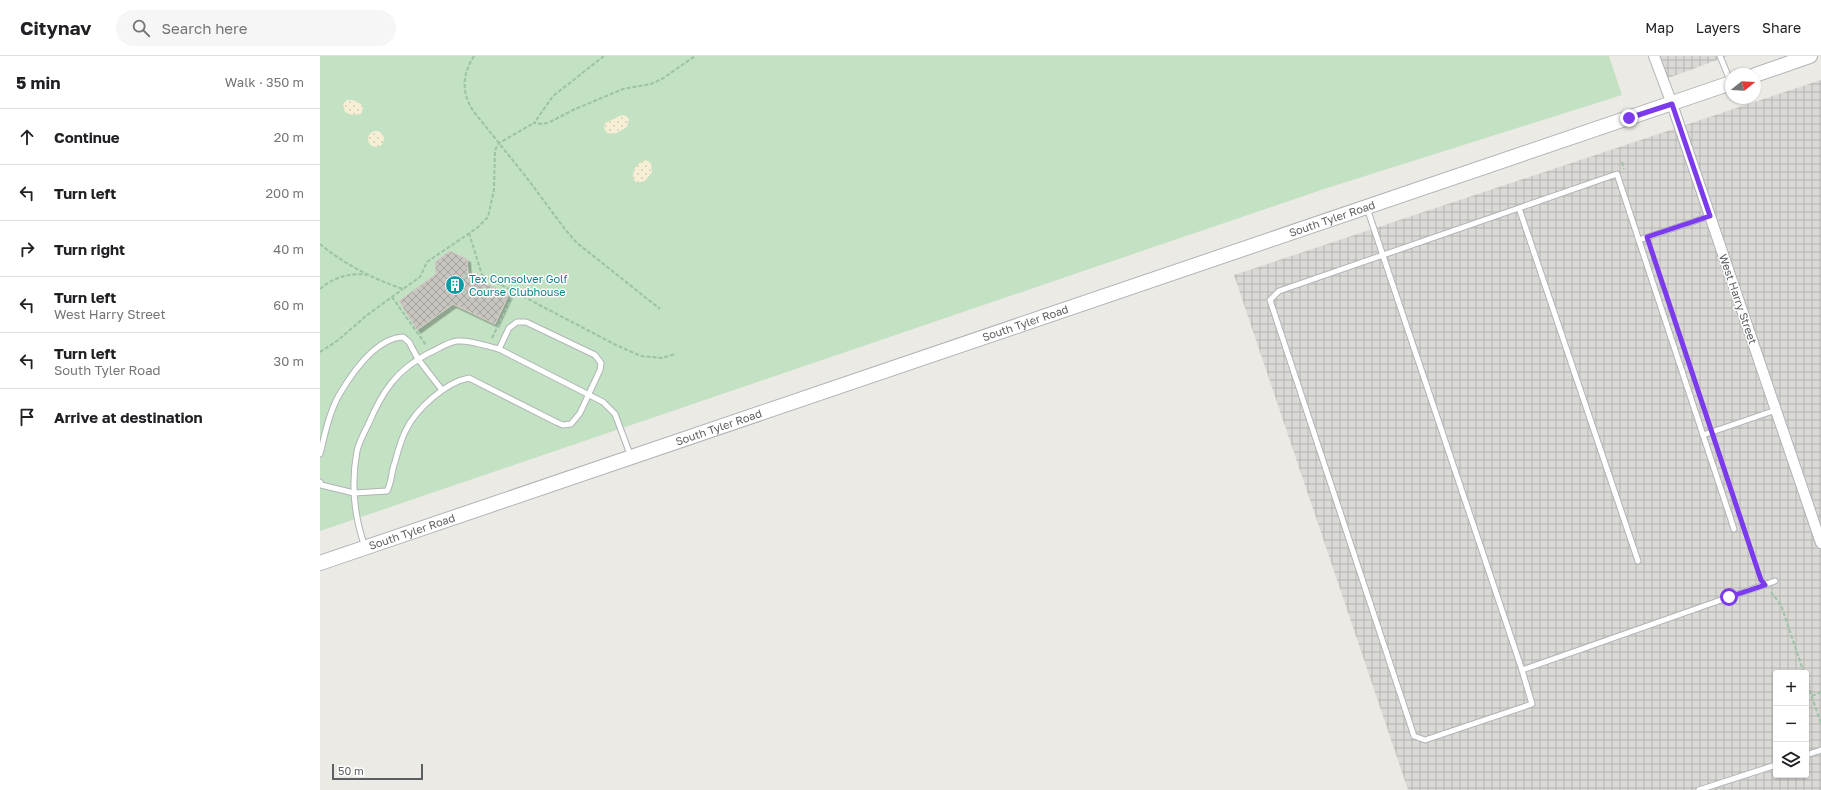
<!DOCTYPE html>
<html lang="en">
<head>
<meta charset="utf-8">
<style>
	body { margin:0; font-family:"Golos Text",sans-serif; background:#f6f6f6; color:#202124 }
	.controls { position:absolute; right:12px; bottom:12px; display:grid; overflow:hidden; border-radius:4px; box-shadow:0 1px 3px #0004 }
	.controls button { width:36px; height:36px; display:grid; place-items:center; padding:0; border:0; border-bottom:1px solid #e0e0e0; background:#fff; color:#202124; font:20px sans-serif }
	.compass { position:absolute; left:1405px; top:12px; width:36px; height:36px; border-radius:50%; background:#fff; box-shadow:0 1px 3px #0004; rotate:72deg }
	.scale { position:absolute; left:12px; bottom:10px; width:91px; box-sizing:border-box; padding-left:4px; border:2px solid #5c5f62; border-top:0; font-size:11px; line-height:14px; white-space:nowrap; color:#5c5f62; -webkit-text-stroke:3px #fff; paint-order:stroke }
	.stop { position:absolute; width:12px; height:12px; margin:-9px; border:3px solid #7c3aed; border-radius:50%; background:#fff }
	.stop.end { background:#7c3aed; border-color:#fff; box-shadow:0 1px 4px #0008 }
	.list { margin:0; padding:0; list-style:none }
	h2 { display:flex; justify-content:space-between; align-items:center; height:52px; margin:0; padding:0 16px; font-size:17px }
	h2 small { font-size:13px; font-weight:400; color:#757577 }
	.list li { display:grid; grid-template-columns:26px 1fr auto; gap:12px; align-items:center; box-sizing:border-box; height:56px; padding:0 16px; border-top:1px solid #e0e0e0 }
	.list b { display:block; font-size:15px; white-space:nowrap }
	.list p { margin:0; font-size:13px; white-space:nowrap; color:#757577 }
	.list em { font-size:13px; font-style:normal; color:#757577 }
	.icon { flex:none; width:22px; height:22px; fill:none; stroke:currentColor; stroke-width:2; stroke-linecap:round; stroke-linejoin:round }
	.map { position:relative; flex:none; width:1501px; height:734px; overflow:hidden }
	header { display:flex; align-items:center; gap:24px; box-sizing:border-box; height:56px; padding:0 20px; background:#fff; border-bottom:1px solid #e0e0e0 }
	header strong { font-size:19px }
	nav { display:flex; gap:22px; margin-inline-start:auto; font-size:14px }
	.search { width:280px; height:36px; background:#f6f6f6; display:flex; align-items:center; gap:10px; box-sizing:border-box; padding:0 14px; border-radius:22px; color:#757577; font-size:15px }
	main { display:flex }
	aside { flex:1; background:#fff }
	.map>svg:first-child { display:block }
	.industrial { fill:url(#industrial-grid); fill-rule:evenodd }
	.grass { fill:#c3e1c3 }
	.sand { fill:url(#sand-dots) }
	.building { fill:url(#building-cross-hatch); stroke:#d0ccc3; filter:url(#shadow) }
	.lines { fill:none; stroke-linecap:round; stroke-linejoin:round }
	.lane-casing { stroke:#b1b4b7; stroke-width:7 }
	.street-casing { stroke:#b1b4b7; stroke-width:12 }
	.secondary-casing { stroke:#b0b3b7; stroke-width:16 }
	.path { stroke:#9cc2a7; stroke-width:2; stroke-dasharray:4 2; stroke-linecap:butt }
	.lane { stroke:#fff; stroke-width:5 }
	.street { stroke:#fff; stroke-width:10 }
	.secondary { stroke:#fff; stroke-width:14 }
	.route { stroke:#7c3aed; stroke-width:5 }
	.labels { text-anchor:middle; stroke-width:3; stroke-linejoin:round; paint-order:stroke }
	.street-label { font-size:11px; fill:#5c5f62; stroke:#fff }
	.culture-label { font-size:11px; fill:#0d838f; stroke:#fff; text-anchor:start }
</style>
</head>
<body>
<header>
<strong>Citynav</strong>
<div class="search"><svg class="icon" aria-label="search" viewBox="0 0 24 24"><circle cx="10" cy="10" r="6"/><path d="M15 15l6 6"/></svg>Search here</div>
<nav><a>Map</a><a>Layers</a><a>Share</a></nav>
</header>
<main>
<aside>
<h2>5 min<small>Walk · 350 m</small></h2>
<ul class="list">
<li><svg class="icon" aria-label="ahead" viewBox="0 0 24 24"><path d="M12 20V5M6 11l6-6 6 6"/></svg><div><b>Continue</b></div><em>20 m</em></li>
<li><svg class="icon" aria-label="left" viewBox="0 0 24 24"><path d="M17 20v-9H6M10 6l-5 5 5 5"/></svg><div><b>Turn left</b></div><em>200 m</em></li>
<li><svg class="icon" aria-label="right" viewBox="0 0 24 24"><path d="M7 20v-9h11M14 6l5 5-5 5"/></svg><div><b>Turn right</b></div><em>40 m</em></li>
<li><svg class="icon" aria-label="left" viewBox="0 0 24 24"><path d="M17 20v-9H6M10 6l-5 5 5 5"/></svg><div><b>Turn left</b><p>West Harry Street</p></div><em>60 m</em></li>
<li><svg class="icon" aria-label="left" viewBox="0 0 24 24"><path d="M17 20v-9H6M10 6l-5 5 5 5"/></svg><div><b>Turn left</b><p>South Tyler Road</p></div><em>30 m</em></li>
<li><svg class="icon" aria-label="arrive" viewBox="0 0 24 24"><path d="M6 21V4h12l-3 4 3 4H6"/></svg><div><b>Arrive at destination</b></div></li>
</ul>
</aside>
<div class="map">
<svg width="1501" height="734" viewBox="0 0 1501 734">
	<defs>
		<pattern id="industrial-grid" width="8" height="8" patternUnits="userSpaceOnUse"><rect width="8" height="8" fill="#dbd9d6"/><path d="M0 4h8M4 0v8" fill="none" stroke="#b5b3b1"/></pattern>
		<pattern id="sand-dots" width="8" height="8" patternUnits="userSpaceOnUse"><rect width="8" height="8" fill="#f6eed5"/><path d="M2 2h.1M6 6h.1" fill="none" stroke="#d5ceb9" stroke-width="1.8" stroke-linecap="round"/></pattern>
		<pattern id="building-cross-hatch" width="8" height="8" patternUnits="userSpaceOnUse"><rect width="8" height="8" fill="#c8c5c0"/><path d="M0 0l8 8M0 8l8-8" fill="none" stroke="#a6a39f"/></pattern>
		<filter id="shadow"><feDropShadow dx="3.5" dy="3.5" stdDeviation="0" flood-color="#0004"/></filter>
	</defs>
	<rect width="100%" height="100%" fill="#eceae4"/>
	<!-- industrial -->
	<g class="industrial">
		<path d="M1334,0H1408L1343,24Z"/>
		<path d="M1501,24V734H1088L914,219ZM1456,617H1486V719H1456Z"/>
	</g>
	<!-- grass -->
	<path class="grass" d="M0,0H1289L1302,39L1004,133L0,475Z"/>
	<!-- sand -->
	<g class="sand">
		<path d="M27,44H33L41,48L43,52L41,58L32,59L25,56L23,48Z"/>
		<path d="M302,59L306,60L309,63L307,71L295,78L287,77L284,72L285,67Z"/>
		<circle cx="56" cy="83" r="8"/>
		<path d="M326,104L331,107L332,116L325,125L317,127L313,123C312,113 317,107 326,104Z"/>
	</g>
	<!-- building -->
	<path class="building" d="M130,195L147,203L148,219L189,238L175,268L133,248L97,274L79,245L116,218L115,206Z"/>
	<g class="lines">
		<!-- lane casing -->
		<g class="lane-casing">
			<g id="lane">
				<path d="M1400,0L1411,27"/>
				<path d="M1047,152L1202,614L1455,525"/>
				<path d="M1199,152L959,235L950,244L1094,680L1105,684L1212,648L1202,614"/>
				<path d="M1319,184L1390,160"/>
				<path d="M179,293L283,346L295,358L311,401"/>
				<path d="M1383,379L1456,354"/>
				<path d="M0,398C5,378 9,357 19,339C32,317 56,282 83,281L89,286L98,303L122,334"/>
				<path d="M0,426L1,429L34,437L67,435C72,426 71,416 75,406C78,395 81,383 86,374C96,353 126,326 149,322L236,366L243,369L251,368L260,357L280,314L281,307L275,299L206,266H197L189,272L179,293C166,290 151,284 137,285C128,286 118,293 109,297C76,314 62,336 48,369C44,377 39,386 37,395C31,427 34,460 45,491"/>
				<path d="M1318,505L1199,152L1297,118L1414,473"/>
				<path d="M1486,699L1501,694"/>
				<path d="M1379,734L1456,709"/>
			</g>
		</g>
		<!-- street casing -->
		<g class="street-casing">
			<path id="street" d="M1334,0L1352,48L1501,487"/>
		</g>
		<!-- secondary casing -->
		<g class="secondary-casing">
			<g id="secondary">
				<path d="M1435,19L1490,0"/>
				<path id="s1" d="M0,507L1411,27"/>
			</g>
		</g>
		<!-- path -->
		<g class="path">
			<path d="M154,0C142,19 141,37 154,56L207,122L244,172L257,187L340,253"/>
			<path d="M284,0L233,40L214,67L223,68L230,66L253,54L303,33L331,28L342,23L375,0"/>
			<path d="M1302,106L1304,113"/>
			<path d="M149,177L162,219L296,289L321,300L342,302L355,298"/>
			<path d="M0,188C24,208 53,223 83,233L100,221L107,206L157,172L168,161L174,134L175,94L179,87L214,67"/>
			<path d="M0,233C12,222 31,216 47,219"/>
			<path d="M72,241L106,289"/>
			<path d="M172,282L194,237"/>
			<path d="M0,296L17,285L46,260L83,233"/>
			<path d="M1421,462L1440,521"/>
			<path d="M1451,536L1461,549L1484,617"/>
			<path d="M1486,623L1501,668"/>
			<path d="M1492,640L1501,636"/>
		</g>
		<!-- lane -->
		<use href="#lane" class="lane"/>
		<!-- street -->
		<use href="#street" class="street"/>
		<!-- secondary -->
		<use href="#secondary" class="secondary"/>
	</g>
	<g class="lines">
		<!-- route -->
		<path class="route" d="M1309,62L1352,48L1390,160L1327,181L1441,524L1445,529L1409,541"/>
	</g>
	<!-- icons -->
	<defs>
		<g id="building-disc" transform="scale(1)"><circle r="9.5" fill="#0f9aa8" stroke="#fff"/><path d="M-4-6H4V6H1V3H-1V6H-4ZM-2.5-4.3h1.7v1.8h-1.7ZM.8-4.3h1.7v1.8H.8ZM-2.5-1h1.7V.8h-1.7ZM.8-1h1.7V.8H.8Z" fill="#fff"/></g>
	</defs>
	<g fill-rule="evenodd">
		<use href="#building-disc" x="135" y="229"/>
	</g>
	<g class="labels">
		<!-- street labels -->
		<g class="street-label">
			<text dy="4" stroke="none"><textPath href="#s1" startOffset="1069">South Tyler Road</textPath></text>
			<text transform="translate(1418 243) rotate(71)" y="4">West Harry Street</text>
			<text dy="4" stroke="none"><textPath href="#s1" startOffset="745">South Tyler Road</textPath></text>
			<text dy="4" stroke="none"><textPath href="#s1" startOffset="421">South Tyler Road</textPath></text>
			<text dy="4" stroke="none"><textPath href="#s1" startOffset="97">South Tyler Road</textPath></text>
		</g>
		<!-- culture labels -->
		<g class="culture-label">
			<text x="149" y="227">Tex Consolver Golf<tspan x="149" dy="13">Course Clubhouse</tspan></text>
		</g>
	</g>
</svg>
<div class="controls">
<button>+</button>
<button>−</button>
<button><svg class="icon" aria-label="layers" viewBox="0 0 24 24"><path d="M12 4l9 5-9 5-9-5zM3 14l9 5 9-5"/></svg></button>
</div>
<svg class="compass" viewBox="-18 -18 36 36"><path d="M0-13l5 13h-10z" fill="#e53935"/><path d="M0 13l5-13h-10z" fill="#757577"/></svg>
<div class="scale">50 m</div>
<div class="stop" style="left:1409px;top:541px"></div>
<div class="stop end" style="left:1309px;top:62px"></div>
</div>
</main>
</body>
</html>
